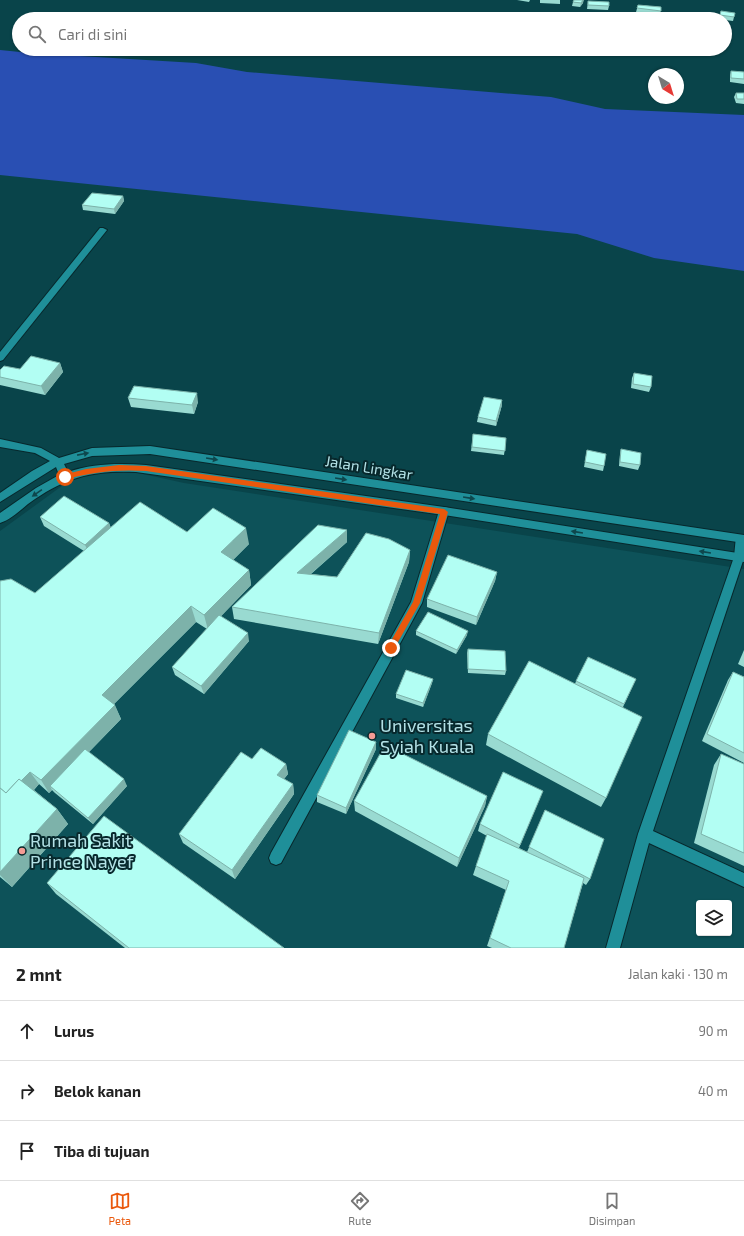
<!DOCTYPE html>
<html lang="id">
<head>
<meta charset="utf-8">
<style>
	body { margin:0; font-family:"Exo 2",sans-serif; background:#f2f2f2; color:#222 }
	.controls { position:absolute; right:12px; bottom:12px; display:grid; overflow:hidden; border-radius:4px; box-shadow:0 1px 3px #0004 }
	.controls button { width:36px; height:36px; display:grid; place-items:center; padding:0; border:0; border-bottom:1px solid #e0e0e0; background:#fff; color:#222; font:20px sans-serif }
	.compass { position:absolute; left:648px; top:68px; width:36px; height:36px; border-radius:50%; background:#fff; box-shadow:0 1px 3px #0004; rotate:142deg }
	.stop { position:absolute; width:12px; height:12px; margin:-9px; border:3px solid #ea580c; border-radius:50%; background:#fff }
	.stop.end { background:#ea580c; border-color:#fff; box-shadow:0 1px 4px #0008 }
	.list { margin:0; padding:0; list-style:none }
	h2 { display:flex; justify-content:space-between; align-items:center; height:52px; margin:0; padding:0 16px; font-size:17px }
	h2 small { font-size:13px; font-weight:400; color:#767676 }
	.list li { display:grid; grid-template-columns:26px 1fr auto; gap:12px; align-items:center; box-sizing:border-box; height:60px; padding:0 16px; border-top:1px solid #e0e0e0 }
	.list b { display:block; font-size:15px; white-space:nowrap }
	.list em { font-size:13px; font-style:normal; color:#767676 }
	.icon { flex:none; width:22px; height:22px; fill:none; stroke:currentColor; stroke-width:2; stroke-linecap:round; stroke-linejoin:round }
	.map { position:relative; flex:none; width:744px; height:948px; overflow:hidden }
	.search { position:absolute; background:#fff; box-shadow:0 1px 3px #0004; left:12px; right:12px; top:12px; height:44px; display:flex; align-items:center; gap:10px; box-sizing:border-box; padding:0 14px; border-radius:22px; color:#767676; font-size:15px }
	.sheet { height:232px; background:#fff }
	nav { display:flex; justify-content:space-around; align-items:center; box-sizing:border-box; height:56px; border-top:1px solid #e0e0e0; background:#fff; font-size:11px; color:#767676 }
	nav a { display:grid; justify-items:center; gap:2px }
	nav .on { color:#ea580c }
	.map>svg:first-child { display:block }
	.built { fill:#0d5259; fill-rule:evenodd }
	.water { fill:#294fb3 }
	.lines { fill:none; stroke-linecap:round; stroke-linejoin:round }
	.lane-casing { stroke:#07282c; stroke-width:2 }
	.street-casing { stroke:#07282c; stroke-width:2 }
	.secondary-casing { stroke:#07282c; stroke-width:2 }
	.lane { fill:#1f8f99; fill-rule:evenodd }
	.street { fill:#1f8f99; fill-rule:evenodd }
	.secondary { fill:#1f8f99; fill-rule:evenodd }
	.wall { fill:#99dad1 }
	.shaded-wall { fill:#7db2aa }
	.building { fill:#b2fef3; stroke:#7db2aa }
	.oneway { fill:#0e474d }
	.route { fill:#ea580c }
	.poi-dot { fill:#f59c95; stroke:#07282c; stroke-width:1.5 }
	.labels { text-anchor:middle; stroke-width:4; stroke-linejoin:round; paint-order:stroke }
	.street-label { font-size:15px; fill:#b3e1e6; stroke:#07282c }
	.near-poi-label { font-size:18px; fill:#b3e1e6; stroke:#07282c; text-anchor:start }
</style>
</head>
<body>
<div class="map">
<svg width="744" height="948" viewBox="0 0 744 948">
	<rect width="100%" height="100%" fill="#09444a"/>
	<!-- built -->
	<path class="built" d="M120,469L184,483L744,569V948H0V531L66,483L83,475ZM699,903H729V933H699Z"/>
	<!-- water -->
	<path class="water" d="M0,50L30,53L196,63L247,72L551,97L605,109L744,115V271L654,258L577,234L0,175Z"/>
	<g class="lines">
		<!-- lane casing -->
		<g class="lane-casing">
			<g id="lane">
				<path d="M100,228H103L107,230L3,360L0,361V352Z"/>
				<path d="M444,507L448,508L449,511L422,603L281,863L276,865L271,863L269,858L271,853L411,602L439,511L440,508Z"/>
			</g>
		</g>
		<!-- street casing -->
		<g class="street-casing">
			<path id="street" d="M740,535L744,536V558L653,831L744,873V887L649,843L620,948H606L638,834L734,557L736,536Z"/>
		</g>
		<!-- secondary casing -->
		<g class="secondary-casing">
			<path id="secondary" d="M0,439L41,448L59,458L92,448L150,446L744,535V543L150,454L92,456L64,464L68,472C93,463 120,463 146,465L444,507L744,554V562L444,515L136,472C96,470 69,476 35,499C24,506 13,519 0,523V513L36,488L59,475L56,467L0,502V493L32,471L50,461L35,453L0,447Z"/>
		</g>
		<!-- lane -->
		<use href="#lane" class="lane"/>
		<!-- street -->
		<use href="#street" class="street"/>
		<!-- secondary -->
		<use href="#secondary" class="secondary"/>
	</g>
	<!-- wall -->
	<g class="wall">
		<path d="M517,0H530L529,2Z"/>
		<path d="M540,0H560V4L540,3Z"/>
		<path d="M588,1L609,6L608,10L587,9Z"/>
		<path d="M573,2L583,3L580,7L572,6Z"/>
		<path d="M638,5L661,7L660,15L636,12Z"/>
		<path d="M721,11L734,17L733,21L725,20V19H719Z"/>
		<path d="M731,71L744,72V84L730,82V75Z"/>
		<path d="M736,93H744V104L736,103L734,97Z"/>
		<path d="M123,196L124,201L115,214L83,210L82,205Z"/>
		<path d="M60,363L63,372L45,395L0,385V370L20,369Z"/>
		<path d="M634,373L651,387L649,392L631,388L632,378Z"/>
		<path d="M128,398L198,402L194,414L131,407Z"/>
		<path d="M502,405L496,426L477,422L478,417Z"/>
		<path d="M473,434L506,438L504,455L471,451Z"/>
		<path d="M621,449L640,465L638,470L619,466L620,454Z"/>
		<path d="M587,450L604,466L603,471L584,467Z"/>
		<path d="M40,517L109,523L111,528L187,532L249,544L233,560L249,570L251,585L221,616L249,641L204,694L175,675L172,667L207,629L196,622L114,704L121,719L89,752L127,786L93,824L55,793L52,790L49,793L39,784L34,790L57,809L68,824L12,887L0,877V581L35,593L84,551L44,526Z"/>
		<path d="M347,530V542L311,574L337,577L410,550L409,562L378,644L234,619L232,607Z"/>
		<path d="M497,572L495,581L476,625L427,607V599Z"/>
		<path d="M416,631L467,635L456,654L416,635Z"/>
		<path d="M468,649L506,671L505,675L468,673L467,653Z"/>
		<path d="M744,650V667L738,664Z"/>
		<path d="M733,672L744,677V763L702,741L728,680Z"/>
		<path d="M433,679L432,683L423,707L396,698V694Z"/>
		<path d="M636,679L623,707L606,798L601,807L486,745L488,734L575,684L576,681Z"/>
		<path d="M376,742V749L346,814L317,802V795Z"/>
		<path d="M721,754L744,764V866L694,843L714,765Z"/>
		<path d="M252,759L286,764L288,774L284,779L293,784L294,794L235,879L183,843L179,834Z"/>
		<path d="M487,796L485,806L457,867L355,811L354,801Z"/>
		<path d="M540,798L519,848L527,852L545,810L590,879L586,885L583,883L564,948H492L487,946L506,890L473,875L476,866L487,836L478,831L480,824Z"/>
		<path d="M47,883L284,948H125L56,894Z"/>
	</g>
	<!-- shaded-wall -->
	<g class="shaded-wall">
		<path d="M583,0H584L583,3L580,7L581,3Z"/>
		<path d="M123,196L124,201L115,214L114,209Z"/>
		<path d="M60,363L63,372L45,395L41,386Z"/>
		<path d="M197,393L198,402L194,414L192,405Z"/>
		<path d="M502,400V405L496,426V421Z"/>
		<path d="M109,523L112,532L89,553L85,545Z"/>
		<path d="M246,528L249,544L225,568L221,552Z"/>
		<path d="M347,530V542L298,585L297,573Z"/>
		<path d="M410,550L409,562L378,644L379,633Z"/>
		<path d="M249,570L251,585L208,630L204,615Z"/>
		<path d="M497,572L495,581L476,625L477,617Z"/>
		<path d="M191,606L196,622L109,709L102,695Z"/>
		<path d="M468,631L467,635L456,654L457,650Z"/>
		<path d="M248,633L249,641L204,694L201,686Z"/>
		<path d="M433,679L432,683L423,707V703Z"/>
		<path d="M115,705L121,719L53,789L50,786L52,790L49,793L41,780Z"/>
		<path d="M376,742V749L346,814V808Z"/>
		<path d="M286,764L288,774L279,785L277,775Z"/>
		<path d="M30,772L39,784L18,807L8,795Z"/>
		<path d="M124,779L127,786L93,824L88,818Z"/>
		<path d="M293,784L294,794L235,879L232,870Z"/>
		<path d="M487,796L485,806L457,867L459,858Z"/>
		<path d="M57,809L68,824L12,887L0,875V872Z"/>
	</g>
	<!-- building -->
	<g class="building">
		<path d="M574,0H583L581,3L573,2Z"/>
		<path d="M588,1L609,2V6L588,5Z"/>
		<path d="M638,5L661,7V11L637,8Z"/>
		<path d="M721,11L735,13L734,17L720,15Z"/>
		<path d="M731,71L744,72V79L731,78Z"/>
		<path d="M736,93H744V99H737Z"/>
		<path d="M92,193L123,196L114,209L82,205Z"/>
		<path d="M31,356L60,363L41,386L0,377V370L4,366L20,369Z"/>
		<path d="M634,373L652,376L651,387L633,384Z"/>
		<path d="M134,386L197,393L192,405L128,398Z"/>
		<path d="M484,397L502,400L496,421L478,417Z"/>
		<path d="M473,434L506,438L505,451L472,447Z"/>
		<path d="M621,449L641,453L640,465L620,462Z"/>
		<path d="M587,450L606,454L604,466L585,462Z"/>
		<path d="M64,496L109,523L85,545L40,517Z"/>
		<path d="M140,502L187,532L213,508L246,528L221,552L249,570L204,615L191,606L102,695L115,705L41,780L30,772L21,781L19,779L6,793L0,788V581L11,579L35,593Z"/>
		<path d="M318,525L347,530L297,573L337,577L366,533L389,539L410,550L379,633L232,607Z"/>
		<path d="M448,555L497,572L477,617L427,599Z"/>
		<path d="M428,612L468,631L457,650L416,631Z"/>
		<path d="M219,615L248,633L201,686L172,667Z"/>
		<path d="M468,649L505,651L506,671L468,669Z"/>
		<path d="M588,657L636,679L624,704L576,681Z"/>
		<path d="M529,661L642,717L606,798L488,734Z"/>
		<path d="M406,670L433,679L423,703L396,694Z"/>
		<path d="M733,672L744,677V753L707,734Z"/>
		<path d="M349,730L376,742L346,808L317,795Z"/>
		<path d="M385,745L487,796L459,858L354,801Z"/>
		<path d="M261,748L286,764L277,775L293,784L232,870L179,834L241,752L252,759Z"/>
		<path d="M85,749L124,779L88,818L50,786Z"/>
		<path d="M721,754L744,764V853L701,834Z"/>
		<path d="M503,772L543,791L520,845L480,824Z"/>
		<path d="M19,779L57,809L0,872V788L6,793Z"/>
		<path d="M545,810L604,839L590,879L529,847Z"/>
		<path d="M104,816L284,948H129L47,883Z"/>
		<path d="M487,834L584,878L564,948H511L490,938L509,881L476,866Z"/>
	</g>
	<!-- one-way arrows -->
	<defs><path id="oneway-solid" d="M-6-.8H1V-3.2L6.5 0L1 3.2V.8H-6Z"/></defs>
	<g class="oneway">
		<use href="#oneway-solid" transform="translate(83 454) rotate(-11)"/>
		<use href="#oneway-solid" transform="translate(212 459) rotate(9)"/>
		<use href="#oneway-solid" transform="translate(341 479) rotate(9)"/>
		<use href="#oneway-solid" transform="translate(37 493) rotate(145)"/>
		<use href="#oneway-solid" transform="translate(469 498) rotate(9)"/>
		<use href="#oneway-solid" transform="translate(577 532) rotate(-171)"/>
		<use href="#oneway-solid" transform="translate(705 552) rotate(-171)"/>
	</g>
	<!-- route -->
	<path class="route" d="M119,465L146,466L444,509L448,512L420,603L393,651L391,652L387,648L413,602L440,514L146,471C117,469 94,472 65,479L62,477L63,475L86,469Z"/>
	<!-- markers -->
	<g class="poi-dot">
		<circle cx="372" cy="736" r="4"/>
		<circle cx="22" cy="851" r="4"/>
	</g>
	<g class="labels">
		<!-- street labels -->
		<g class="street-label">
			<text transform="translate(369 468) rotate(9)" y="5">Jalan Lingkar</text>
		</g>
		<!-- near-poi labels -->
		<g class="near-poi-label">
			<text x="380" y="732">Universitas<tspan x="380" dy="21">Syiah Kuala</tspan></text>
			<text x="30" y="847">Rumah Sakit<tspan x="30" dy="21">Prince Nayef</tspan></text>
		</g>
	</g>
</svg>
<div class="controls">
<button><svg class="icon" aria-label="layers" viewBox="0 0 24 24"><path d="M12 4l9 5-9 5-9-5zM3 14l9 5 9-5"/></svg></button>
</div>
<svg class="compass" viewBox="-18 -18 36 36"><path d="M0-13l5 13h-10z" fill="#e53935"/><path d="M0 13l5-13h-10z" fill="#767676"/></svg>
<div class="stop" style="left:65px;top:477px"></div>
<div class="stop end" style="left:391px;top:648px"></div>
<div class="search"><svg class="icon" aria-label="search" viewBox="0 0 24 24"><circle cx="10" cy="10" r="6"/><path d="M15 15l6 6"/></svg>Cari di sini</div>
</div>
<section class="sheet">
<h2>2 mnt<small>Jalan kaki · 130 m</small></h2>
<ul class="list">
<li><svg class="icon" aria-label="ahead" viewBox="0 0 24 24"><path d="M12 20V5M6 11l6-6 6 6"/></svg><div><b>Lurus</b></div><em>90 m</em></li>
<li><svg class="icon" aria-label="right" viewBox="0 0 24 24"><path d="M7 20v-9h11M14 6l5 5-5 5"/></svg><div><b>Belok kanan</b></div><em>40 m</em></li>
<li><svg class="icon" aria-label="arrive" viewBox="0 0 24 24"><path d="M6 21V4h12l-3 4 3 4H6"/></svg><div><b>Tiba di tujuan</b></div></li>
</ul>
</section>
<nav>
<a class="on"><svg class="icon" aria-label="map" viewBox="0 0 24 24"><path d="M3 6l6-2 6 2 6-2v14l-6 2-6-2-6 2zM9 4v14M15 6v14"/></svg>Peta</a>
<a><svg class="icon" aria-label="directions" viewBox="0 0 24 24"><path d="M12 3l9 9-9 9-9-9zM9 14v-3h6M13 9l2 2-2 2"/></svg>Rute</a>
<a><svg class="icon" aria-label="saved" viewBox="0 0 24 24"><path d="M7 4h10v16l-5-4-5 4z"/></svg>Disimpan</a>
</nav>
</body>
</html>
